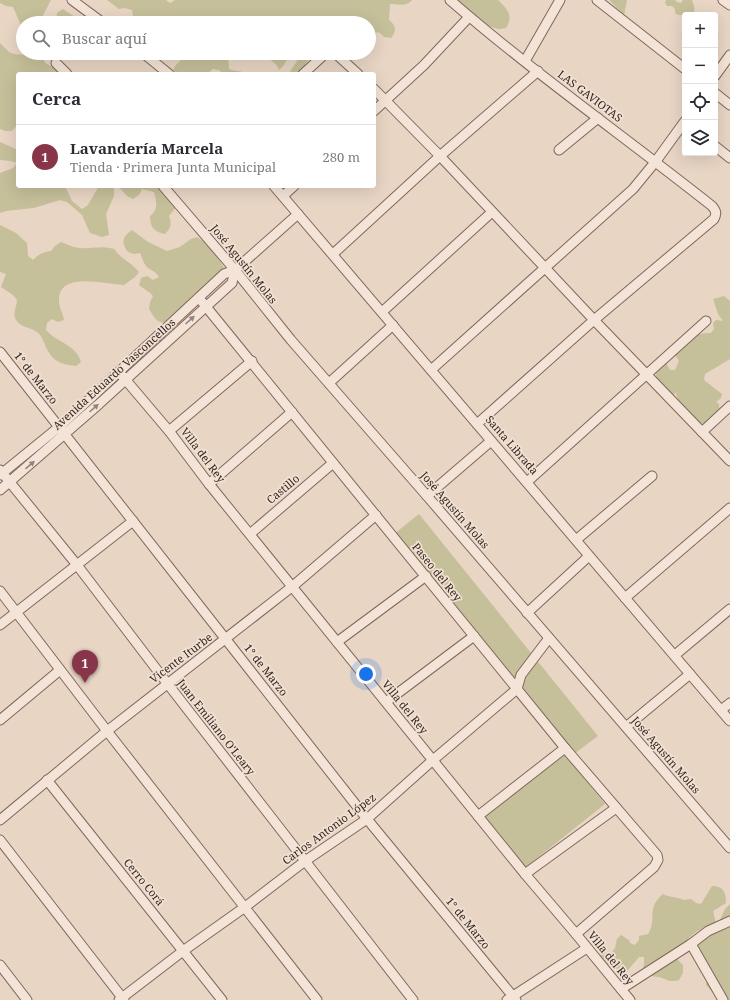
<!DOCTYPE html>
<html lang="es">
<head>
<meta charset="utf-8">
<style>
	body { margin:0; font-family:"Noto Serif",serif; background:#f7f7f7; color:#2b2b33 }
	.controls { position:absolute; right:12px; top:12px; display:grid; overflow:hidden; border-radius:4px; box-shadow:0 4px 16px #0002 }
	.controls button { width:36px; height:36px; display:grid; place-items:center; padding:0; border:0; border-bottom:1px solid #e1e1e2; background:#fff; color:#2b2b33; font:20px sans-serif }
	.you { position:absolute; left:366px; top:674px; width:14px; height:14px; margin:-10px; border:3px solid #fff; border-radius:50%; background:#1a73e8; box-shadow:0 0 0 6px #1a73e833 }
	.badge { display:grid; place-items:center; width:26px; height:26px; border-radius:50%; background:#883449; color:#fff; font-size:13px; font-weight:700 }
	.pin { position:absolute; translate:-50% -33px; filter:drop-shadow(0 1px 2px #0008) }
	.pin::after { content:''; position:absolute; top:21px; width:14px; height:12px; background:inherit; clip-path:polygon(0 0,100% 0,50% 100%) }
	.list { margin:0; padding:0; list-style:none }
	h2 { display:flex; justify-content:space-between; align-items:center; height:52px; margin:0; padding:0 16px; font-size:17px }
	h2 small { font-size:13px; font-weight:400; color:#7c7c81 }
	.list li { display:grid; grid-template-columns:26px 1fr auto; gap:12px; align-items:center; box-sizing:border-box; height:64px; padding:0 16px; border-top:1px solid #e1e1e2 }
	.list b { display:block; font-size:15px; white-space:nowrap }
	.list p { margin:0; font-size:13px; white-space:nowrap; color:#7c7c81 }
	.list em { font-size:13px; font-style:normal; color:#7c7c81 }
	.icon { flex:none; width:22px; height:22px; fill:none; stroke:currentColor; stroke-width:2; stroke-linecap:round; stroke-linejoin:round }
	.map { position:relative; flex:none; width:730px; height:1000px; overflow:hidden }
	.search { position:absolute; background:#fff; box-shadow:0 4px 16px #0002; left:16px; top:16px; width:360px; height:44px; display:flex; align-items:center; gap:10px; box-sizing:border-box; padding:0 14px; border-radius:22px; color:#7c7c81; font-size:15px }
	.panel { position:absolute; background:#fff; box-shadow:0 4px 16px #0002; left:16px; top:72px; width:360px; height:116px; border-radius:4px }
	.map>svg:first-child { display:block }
	.green { fill:#c5bf9a }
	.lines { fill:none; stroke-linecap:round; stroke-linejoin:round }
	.minor-casing { stroke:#81675d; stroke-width:11 }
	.minor { stroke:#f4e4d7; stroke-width:9 }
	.oneway { fill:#94847b }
	.labels { text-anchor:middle; stroke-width:3.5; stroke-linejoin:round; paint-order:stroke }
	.street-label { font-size:11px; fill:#33241f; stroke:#f1e1d3 }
</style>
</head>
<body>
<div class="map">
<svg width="730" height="1000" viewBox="0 0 730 1000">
	<rect width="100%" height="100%" fill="#e8d5c4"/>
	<!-- green -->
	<g class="green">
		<path d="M0,0H51L42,17L43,23H23V26L21,25L13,7L6,6L0,3Z"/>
		<path d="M107,0H166L170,3L175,0H412C407,7 398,4 390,4L389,20C396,25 397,31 391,38L384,37L380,33L377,32L374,38L369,39V23H132L133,16L132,10L125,8L119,9Z"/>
		<path d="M449,0H498C507,9 514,15 506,28C504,28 502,29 500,29C488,29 460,7 449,0Z"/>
		<path d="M610,0H627L624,15L610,1Z"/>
		<path d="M666,0H675L677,2L681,3L683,0H692C694,6 696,9 693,14L690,15L688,13C685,16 678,16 675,13V9L672,6H667L665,3Z"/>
		<path d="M63,9L75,17L87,23H56L57,13Z"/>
		<path d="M0,43C3,46 6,49 9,52C16,57 35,53 44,53L43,56L45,63L57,69L62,74H18V124L12,131H5L0,129Z"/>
		<path d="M177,53H234L228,56L229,69C236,72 241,70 247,74H223L219,70L213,69L207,74H176L173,70L176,65L181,60V54Z"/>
		<path d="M268,53H314L305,64L304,71L300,74L290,73C291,67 297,64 298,58C285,55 287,64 279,70C276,61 270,62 267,55Z"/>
		<path d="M0,142L18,150V186H65L72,201L82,209L88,205L99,186H111L114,189V196L106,214L109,235L102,237L90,233L82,215L67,202L60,200L34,208L6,211L0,213V173L13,168L17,163L11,161L0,160Z"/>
		<path d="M118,186H157L177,206L169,216C172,224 171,228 165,234C154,232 150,227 150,216C158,210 157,202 154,192L142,189L139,195L133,199L127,196Z"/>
		<path d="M0,225L16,233L27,243L28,256L33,260C39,254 43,252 51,251L55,246L61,242C67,244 72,247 79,248C92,249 101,245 114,249C121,259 132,263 139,272L135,277L124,285C107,285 58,270 59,301C59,308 63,313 64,320L58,322L52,319L47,323L46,330C57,343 76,344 81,362L76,366C59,364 52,361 45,345C43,340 41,335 37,332C31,327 21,328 16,320C12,313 17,307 17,300L13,295L1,287L6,274L0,272Z"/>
		<path d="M132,230L148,242L167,251L180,247L191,239L197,237C209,244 218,256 224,268L223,273L187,302L169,322C156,324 155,318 149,309L150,302L153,296C149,291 144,289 139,285L141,278L147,276L153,280L159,277C155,270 150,271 146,266C143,262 142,257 140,253L134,254L128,252C121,243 122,237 132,230Z"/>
		<path d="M724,296L730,301V359L705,374L704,380L722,394L721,398L716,402L719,404L720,417L710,422L700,424C689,415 678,408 676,392L673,396L656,378C656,370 658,365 665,361L670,370H675L679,361L675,355C692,343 687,333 711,333L714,329L713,323L716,320L723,321L718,314L713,299Z"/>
		<path d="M419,514L598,736L574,754L394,534Z"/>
		<path d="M565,755L605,804L526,867L483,817Z"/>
		<path d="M712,886C724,886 726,893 726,903L713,911L716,923C711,925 705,926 701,929C692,933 678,949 677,959L683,965V973L679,980C669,983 667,979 659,977C652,976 648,976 642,973L644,964V957H639L627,971C616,972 613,964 603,964L597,954L612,952L615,948L617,939L621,935L629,940L630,943L635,945L639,940V936L648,934C658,919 645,909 663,894C669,898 677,896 683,900L691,899L696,903L701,904Z"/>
		<path d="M730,904V1000C720,1000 713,993 706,985L707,977L694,944L722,924L720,920L725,909Z"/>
	</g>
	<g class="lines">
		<!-- minor casing -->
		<g class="minor-casing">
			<g id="minor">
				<path d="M72,0L103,23"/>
				<path d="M450,0C534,73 625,137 712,206C716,211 717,213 714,219L594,320L477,424"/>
				<path d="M597,0L685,69"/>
				<path d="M723,0L730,5"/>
				<path d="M143,53L169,74"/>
				<path d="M335,53L358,74"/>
				<path d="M525,61L560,0"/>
				<path d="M56,63L67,74"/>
				<path d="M303,74L326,53"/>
				<path d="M715,76L730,55"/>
				<path d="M374,89L440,156L594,320L730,461"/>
				<path d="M715,93L730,105"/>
				<path d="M374,111L424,65L469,17"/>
				<path d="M715,146L730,158"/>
				<path d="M559,150L598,118"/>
				<path d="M163,186L235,270L291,340L427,496L730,848"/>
				<path d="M274,186L730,721"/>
				<path d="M283,196L294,186"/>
				<path d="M333,254L440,156L538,71"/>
				<path d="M199,298L565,748L657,855L658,860L654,867L576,934"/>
				<path d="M382,312L492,212"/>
				<path d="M0,352L367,819L516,1000"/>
				<path d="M431,370L633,189L656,161L685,121"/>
				<path d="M119,372L169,431L209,484L525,874L576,934L630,1000"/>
				<path d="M329,383L393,325"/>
				<path d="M169,431L252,361"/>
				<path d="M702,432L730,406"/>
				<path d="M0,470L77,565L167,683L413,1000"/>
				<path d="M0,475L59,427L93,396L224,274L235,270L298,214"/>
				<path d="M527,482L706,321"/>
				<path d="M209,484L292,412"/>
				<path d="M0,490L99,404L232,283L235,270"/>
				<path d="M427,496L491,441"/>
				<path d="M250,534L333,463"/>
				<path d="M576,540L652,476"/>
				<path d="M0,591L107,731L317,1000"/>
				<path d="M625,598L730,508"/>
				<path d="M527,613L589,556"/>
				<path d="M0,625L133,521"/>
				<path d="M337,642L426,576"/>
				<path d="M675,655L730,609"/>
				<path d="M386,702L474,636"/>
				<path d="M721,710L730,703"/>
				<path d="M0,720L60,670"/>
				<path d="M626,727L690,674"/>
				<path d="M47,780L222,1000"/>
				<path d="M478,816L565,748"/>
				<path d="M0,820L107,731L293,586L376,515"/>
				<path d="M0,840L124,1000"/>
				<path d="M525,874L616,808"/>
				<path d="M691,944L723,1000"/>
				<path d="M0,965L27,1000"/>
				<path d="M621,989L691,944L708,931L730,921"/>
				<path d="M119,1000L183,951L245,907L305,861L367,819L433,760L517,689L521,675L549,638"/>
				<path d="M507,1000L587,948"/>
			</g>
		</g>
		<!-- minor -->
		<use href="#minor" class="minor"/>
	</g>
	<!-- one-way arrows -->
	<defs><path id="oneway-solid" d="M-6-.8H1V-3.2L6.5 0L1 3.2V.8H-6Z"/></defs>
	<g class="oneway">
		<use href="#oneway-solid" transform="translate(190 320) rotate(-42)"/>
		<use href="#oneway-solid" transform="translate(94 408) rotate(-42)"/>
		<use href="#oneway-solid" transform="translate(30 465) rotate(-41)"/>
	</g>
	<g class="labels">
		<!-- street labels -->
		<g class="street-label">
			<text transform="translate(590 96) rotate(37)" y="4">LAS GAVIOTAS</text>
			<text transform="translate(244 264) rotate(51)" y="4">José Agustín Molas</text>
			<text transform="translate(114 374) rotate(-42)" y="4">Avenida Eduardo Vasconcellos</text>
			<text transform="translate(36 378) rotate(52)" y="4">1° de Marzo</text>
			<text transform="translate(512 445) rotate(49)" y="4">Santa Librada</text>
			<text transform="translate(203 455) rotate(53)" y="4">Villa del Rey</text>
			<text transform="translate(283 489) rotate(-40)" y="4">Castillo</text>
			<text transform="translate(455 510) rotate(49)" y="4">José Agustín Molas</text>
			<text transform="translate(437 572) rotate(51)" y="4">Paseo del Rey</text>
			<text transform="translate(181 658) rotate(-37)" y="4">Vicente Iturbe</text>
			<text transform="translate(266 670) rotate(52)" y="4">1° de Marzo</text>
			<text transform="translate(405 707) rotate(51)" y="4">Villa del Rey</text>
			<text transform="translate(216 727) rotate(52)" y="4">Juan Emiliano O'Leary</text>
			<text transform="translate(666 755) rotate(49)" y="4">José Agustín Molas</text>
			<text transform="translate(329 829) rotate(-36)" y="4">Carlos Antonio López</text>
			<text transform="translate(144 882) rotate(51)" y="4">Cerro Corá</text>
			<text transform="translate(468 923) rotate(51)" y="4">1° de Marzo</text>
			<text transform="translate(611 958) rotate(51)" y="4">Villa del Rey</text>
		</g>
	</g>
</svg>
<div class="controls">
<button>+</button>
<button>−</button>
<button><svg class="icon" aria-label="locate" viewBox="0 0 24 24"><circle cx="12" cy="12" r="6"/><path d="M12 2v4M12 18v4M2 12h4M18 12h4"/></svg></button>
<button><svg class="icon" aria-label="layers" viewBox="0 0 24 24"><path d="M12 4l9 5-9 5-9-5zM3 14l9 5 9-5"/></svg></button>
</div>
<div class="you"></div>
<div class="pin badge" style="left:85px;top:683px">1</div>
<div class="search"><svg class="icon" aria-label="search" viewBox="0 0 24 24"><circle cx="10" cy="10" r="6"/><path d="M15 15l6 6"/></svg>Buscar aquí</div>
<section class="panel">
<h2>Cerca<small></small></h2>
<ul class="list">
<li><span class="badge">1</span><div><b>Lavandería Marcela</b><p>Tienda · Primera Junta Municipal</p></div><em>280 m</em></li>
</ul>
</section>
</div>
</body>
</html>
